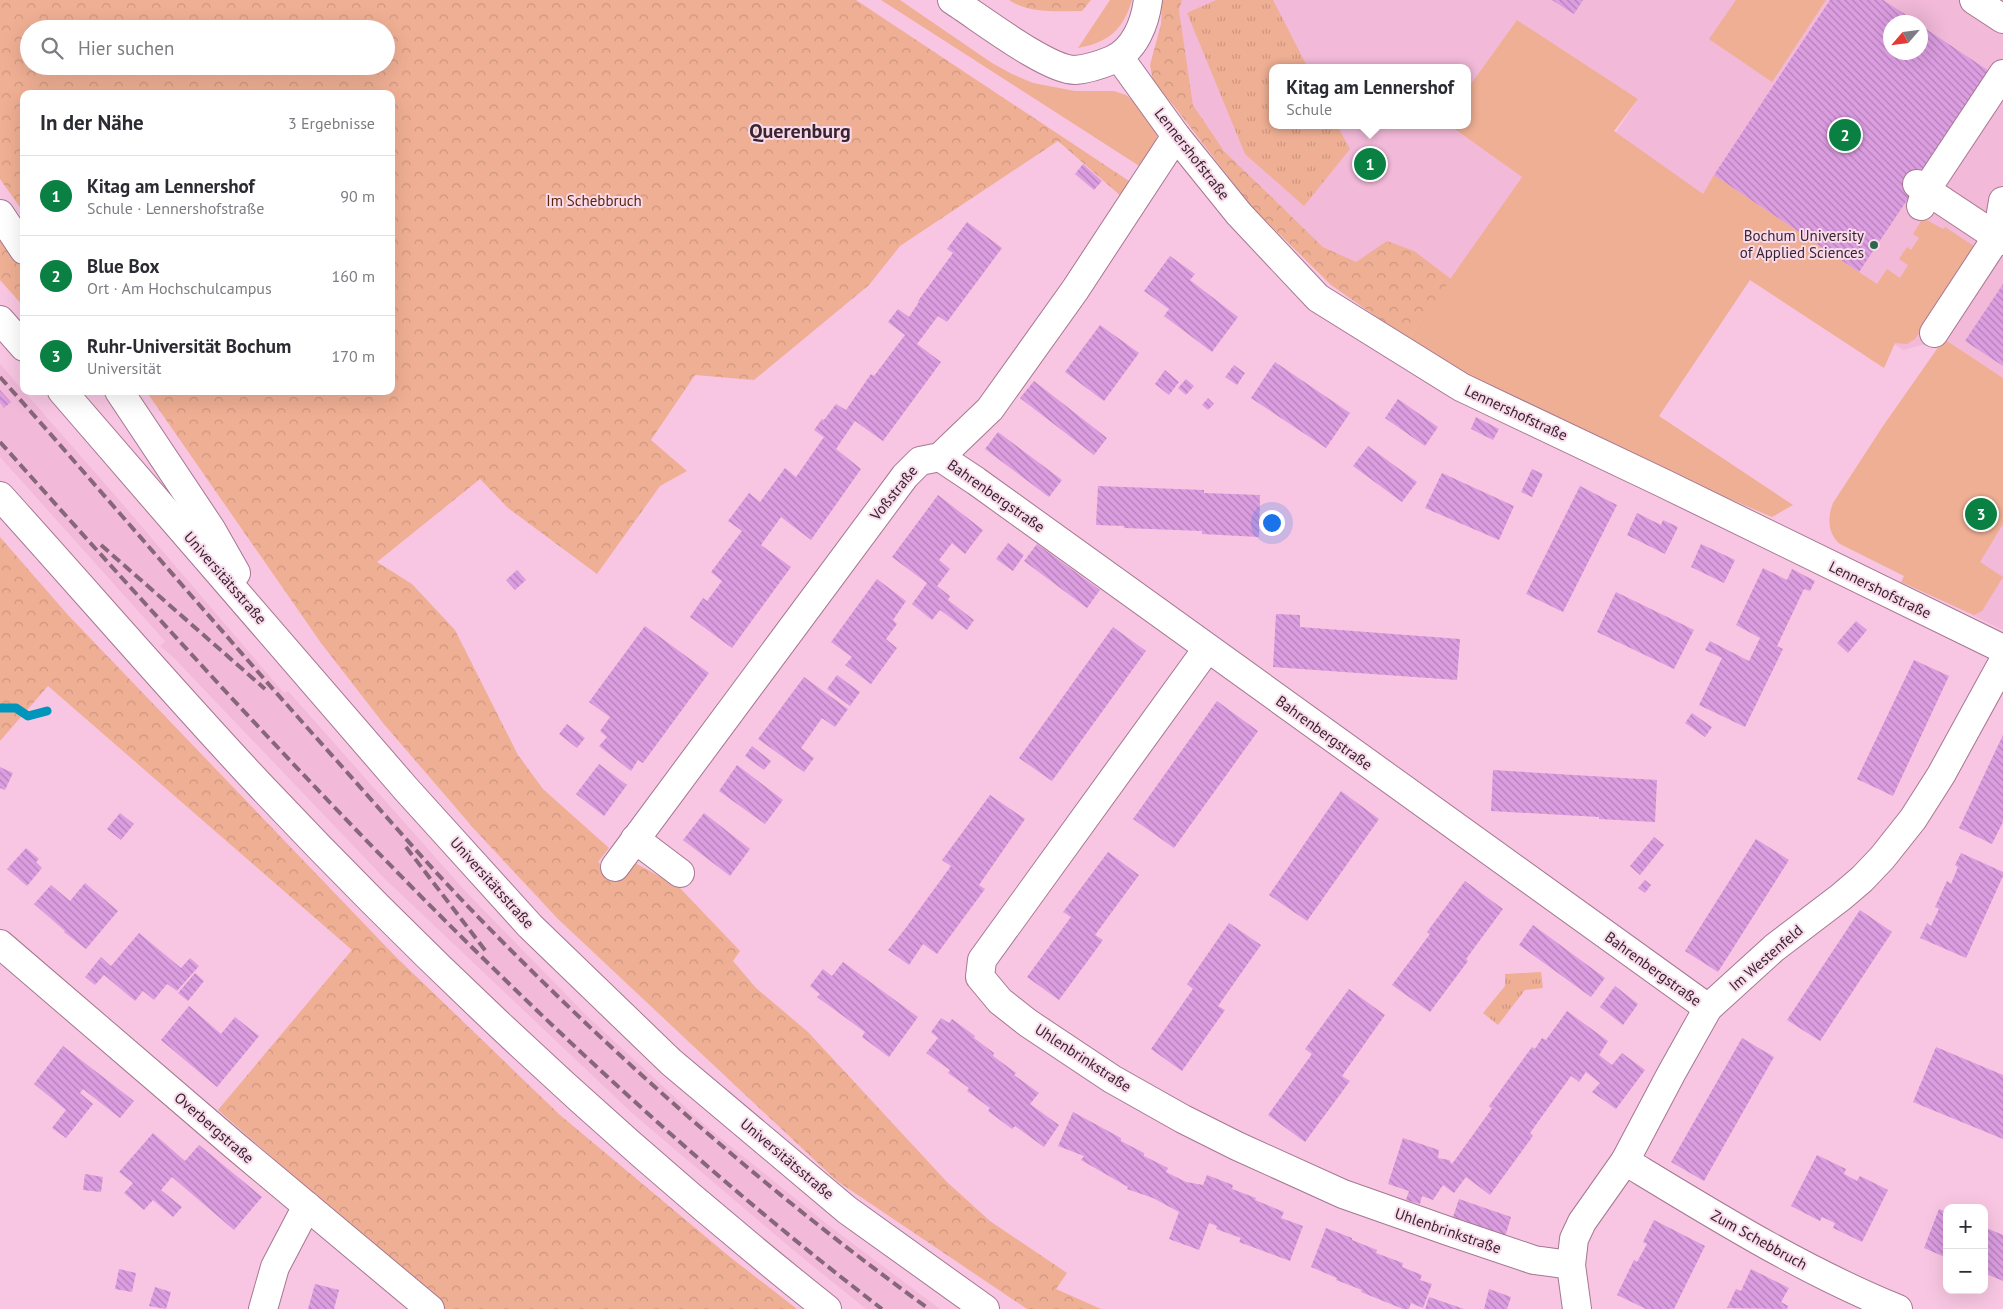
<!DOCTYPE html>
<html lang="de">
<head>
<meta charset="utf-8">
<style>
	body { margin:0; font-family:"PT Sans",sans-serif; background:#f7f7f7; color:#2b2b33 }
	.controls { position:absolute; right:15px; bottom:15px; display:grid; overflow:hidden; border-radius:10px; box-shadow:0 5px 20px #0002 }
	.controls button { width:45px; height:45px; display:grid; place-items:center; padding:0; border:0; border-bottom:1px solid #e1e1e2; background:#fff; color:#2b2b33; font:25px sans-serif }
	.compass { position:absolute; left:1883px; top:15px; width:45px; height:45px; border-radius:50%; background:#fff; box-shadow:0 5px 20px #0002; rotate:242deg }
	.you { position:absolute; left:1271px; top:522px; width:18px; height:18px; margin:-12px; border:4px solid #fff; border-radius:50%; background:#1a73e8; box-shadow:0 0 0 8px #1a73e833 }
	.badge { display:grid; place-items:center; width:32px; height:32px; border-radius:50%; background:#0b8043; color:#fff; font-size:16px; font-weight:700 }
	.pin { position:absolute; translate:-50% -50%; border:2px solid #fff; box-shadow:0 1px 5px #0006 }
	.popup { position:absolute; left:1269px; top:64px; width:202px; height:65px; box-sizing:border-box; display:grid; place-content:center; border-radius:10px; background:#fff; filter:drop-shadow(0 1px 4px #0005); font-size:16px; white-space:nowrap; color:#7c7c81 }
	.popup b { font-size:19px; color:#2b2b33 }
	.popup::after { content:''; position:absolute; left:50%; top:100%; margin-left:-10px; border:10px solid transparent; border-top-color:#fff }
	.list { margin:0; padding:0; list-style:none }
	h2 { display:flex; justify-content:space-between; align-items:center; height:65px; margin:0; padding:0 20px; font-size:21px }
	h2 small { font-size:16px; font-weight:400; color:#7c7c81 }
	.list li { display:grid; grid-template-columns:32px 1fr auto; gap:15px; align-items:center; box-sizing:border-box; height:80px; padding:0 20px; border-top:1px solid #e1e1e2 }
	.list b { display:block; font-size:19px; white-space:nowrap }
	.list p { margin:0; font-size:16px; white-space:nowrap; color:#7c7c81 }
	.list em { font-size:16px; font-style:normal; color:#7c7c81 }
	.icon { flex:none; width:28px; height:28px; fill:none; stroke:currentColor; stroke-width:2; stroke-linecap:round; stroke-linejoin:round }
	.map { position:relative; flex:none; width:2003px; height:1309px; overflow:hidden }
	.search { position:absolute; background:#fff; box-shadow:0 5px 20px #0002; left:20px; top:20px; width:375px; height:55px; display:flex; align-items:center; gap:12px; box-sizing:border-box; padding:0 18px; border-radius:28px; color:#7c7c81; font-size:19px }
	.panel { position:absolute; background:#fff; box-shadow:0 5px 20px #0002; left:20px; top:90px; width:375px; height:305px; border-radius:10px }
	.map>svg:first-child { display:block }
	.built { fill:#f2b9d9; fill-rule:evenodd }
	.grass { fill:#efaf94 }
	.forest { fill:url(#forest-crowns); fill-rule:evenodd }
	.park { fill:url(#park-tufts) }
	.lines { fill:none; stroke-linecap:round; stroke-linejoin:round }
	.stream { stroke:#0096bc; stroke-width:9 }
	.building { fill:url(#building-back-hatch) }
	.minor-casing { stroke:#a57791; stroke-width:30 }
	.highway-casing { stroke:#a57791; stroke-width:30 }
	.minor { stroke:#fff; stroke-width:28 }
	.highway { stroke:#fff; stroke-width:28 }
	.rail { stroke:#866779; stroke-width:4; stroke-dasharray:10 5; stroke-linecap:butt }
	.poi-dot { fill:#2d664e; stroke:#f9daeb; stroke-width:2 }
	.labels { text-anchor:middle; stroke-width:4; stroke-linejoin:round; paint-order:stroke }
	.street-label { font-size:15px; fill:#382530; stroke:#f9daeb }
	.park-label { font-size:15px; fill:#5b2509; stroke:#f9daeb }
	.poi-label { font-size:15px; fill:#382530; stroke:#f9daeb; text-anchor:end }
	.district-label { font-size:20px; font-weight:bold; fill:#382530; stroke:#f9daeb }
</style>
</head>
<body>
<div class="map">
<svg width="2003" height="1309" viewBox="0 0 2003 1309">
	<defs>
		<pattern id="forest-crowns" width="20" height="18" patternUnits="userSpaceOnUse" patternTransform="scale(1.25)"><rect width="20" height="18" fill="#efaf94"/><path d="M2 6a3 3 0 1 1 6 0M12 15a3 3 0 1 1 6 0" fill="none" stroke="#ce9680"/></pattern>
		<pattern id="park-tufts" width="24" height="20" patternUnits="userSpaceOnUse" patternTransform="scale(1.25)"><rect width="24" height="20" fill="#efaf94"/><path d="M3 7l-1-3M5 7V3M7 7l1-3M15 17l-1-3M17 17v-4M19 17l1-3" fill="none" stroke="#ce9680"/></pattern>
		<pattern id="building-back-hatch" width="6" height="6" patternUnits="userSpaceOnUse" patternTransform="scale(1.25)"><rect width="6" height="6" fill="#dc9de1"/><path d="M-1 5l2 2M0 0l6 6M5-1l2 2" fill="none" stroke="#b380b7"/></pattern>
	</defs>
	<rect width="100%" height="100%" fill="#f8c6e2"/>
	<!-- built -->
	<g class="built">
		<path d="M1182,0H2003V378L1944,339L1903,350L1603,152L1638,99L1517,20L1468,88V68H1272V125H1449L1522,177L1429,311L1356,263L1323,247L1224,151L1193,105L1179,10ZM1890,22H1920V52H1890Z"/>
		<path d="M0,364L113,493L284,693L288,691L467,893L587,1016L707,1127L828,1225L940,1309H866L792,1249L632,1113L385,879L174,658L160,646L165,641L0,457Z"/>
		<path d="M2003,440V630L1915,588Z"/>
	</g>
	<!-- grass -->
	<g class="grass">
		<path d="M881,0H900L992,63L1012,74L1033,83L1075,91H1114L1126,95L1136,103L1158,130L1154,152L1144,169Z"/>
		<path d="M1110,0H1132C1123,30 1109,42 1078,48Z"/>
		<path d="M1736,0H1826L1772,82L1709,39Z"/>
		<path d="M1517,20L1638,99L1614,131L1703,194L1714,175L1877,284L1887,269L1900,278L1908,265L1899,259L1907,247L1911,250L1919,238L1913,234L1923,218L1943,229L1945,227L1977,248L1915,339L1907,344L1895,343L1884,368L1750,280L1659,416L1793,505L1772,517L1697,485L1475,380L1408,339L1522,177L1449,125H1468V88Z"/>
		<path d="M1944,339L2003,378V524L1980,562L2003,577L1982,611L1974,615L1901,582L1904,576L1840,544C1828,534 1827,518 1833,503L1883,426Z"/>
	</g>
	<!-- forest -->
	<g class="forest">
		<path d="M0,0H856L1132,183L1122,197L1058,141L900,246L869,285L754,380L695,375L651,440L687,471L660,486L597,574L508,508L480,479L377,562L412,584L455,630L518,755L543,789L609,848L598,862L621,880L635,863L679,887L740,951L733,961L756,988L808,1032L947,1182L990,1221L1067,1273L1056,1289L1101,1309H1027L837,1181L558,919L475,830L383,723L321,643L146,391H391V94H24V213L0,179ZM29,29H386V66H29Z"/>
		<path d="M1009,0H1091L1082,11C1058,11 1029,14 1009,0Z"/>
		<path d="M1162,0H1182L1179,10L1193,105L1224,151L1323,247L1356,262L1387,241L1414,251L1451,279L1408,339L1331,285L1250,205L1174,106L1153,82L1150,65L1161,24Z"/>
		<path d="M0,231L24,265V307L0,280Z"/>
		<path d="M0,537L68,615L395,956L560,1115L730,1257L797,1309H445L218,1110L352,950L48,686L0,741Z"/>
	</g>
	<!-- park -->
	<g class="park">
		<path d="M1216,0H1273L1308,68H1272V125H1337L1350,149L1304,206L1245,154L1187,13Z"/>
		<path d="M1541,972L1543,988L1525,990L1498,1025L1483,1013L1505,986V974Z"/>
	</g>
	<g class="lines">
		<!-- stream -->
		<path class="stream" d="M0,708H16L28,716L47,711"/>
	</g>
	<!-- building -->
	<g class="building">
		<path d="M1552,0H1583L1574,14Z"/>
		<path d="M1830,0H1883L1917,22H1890V52H1920V25L1992,73L1859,272L1714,175Z"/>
		<path d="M1083,164L1102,181L1094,190L1075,174Z"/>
		<path d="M967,222L1002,248L947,322L938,316L917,344L941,362L883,441L855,421L836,449L861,469L811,540L781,517L761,545L791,567L732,648L690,617L703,598L707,601L722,581L711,572L742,531L728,521L749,493L760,502L785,468L796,477L824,437L814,430L822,419L824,420L836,404L846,410L871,374L874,376L905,335L888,322L898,309L909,317L919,302L918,301L953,253L947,249Z"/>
		<path d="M1170,256L1195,274L1190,280L1238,317L1212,352L1164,316L1169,309L1144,291Z"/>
		<path d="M2003,284V366L1965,341Z"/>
		<path d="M1100,325L1139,353L1104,401L1065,372Z"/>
		<path d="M1275,362L1350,413L1326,448L1251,398Z"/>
		<path d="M1234,365L1245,373L1237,385L1225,377Z"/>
		<path d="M1165,370L1179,382L1169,395L1155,384Z"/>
		<path d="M1186,379L1194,386L1186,395L1178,388Z"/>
		<path d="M1034,381L1107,438L1094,455L1020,398Z"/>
		<path d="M0,390L11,402L4,408L0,403Z"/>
		<path d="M1208,398L1214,404L1208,410L1202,405Z"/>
		<path d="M1398,399L1438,427L1425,446L1385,418Z"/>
		<path d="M1476,417L1499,429L1493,440L1471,429Z"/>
		<path d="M998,432L1062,480L1049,497L985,449Z"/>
		<path d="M1368,446L1417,482L1402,502L1353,466Z"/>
		<path d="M1532,469L1543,474L1532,497L1521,492Z"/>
		<path d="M1442,473L1514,506L1499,540L1425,508Z"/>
		<path d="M1098,486L1204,490V493L1260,495L1259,537L1202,534V531L1124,528V526L1096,525Z"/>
		<path d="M1580,486L1617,505L1563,612L1526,594Z"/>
		<path d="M938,495L983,530L965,554L952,543L939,560L950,569L937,586L950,596L948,600L974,620L967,630L940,610L932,620L912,604L927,583L892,557Z"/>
		<path d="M1637,513L1661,525L1663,520L1678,527L1665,554L1627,535Z"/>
		<path d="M1008,543L1024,555L1013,571L996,559Z"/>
		<path d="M1037,544L1100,590L1087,608L1024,561Z"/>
		<path d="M1701,544L1735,560L1724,583L1691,567Z"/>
		<path d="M1763,568L1787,580L1792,569L1815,581L1810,591L1804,589L1777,646L1783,649L1745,727L1699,705L1722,658L1705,650L1710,641L1749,661L1760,638L1736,625Z"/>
		<path d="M517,570L526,580L515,590L506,580Z"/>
		<path d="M877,579L906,601L893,620L897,624L886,639L897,648L871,684L845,665L852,657L831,642Z"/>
		<path d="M1616,592L1694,630L1674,669L1597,632Z"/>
		<path d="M1276,614L1300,615V627L1460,639L1457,680L1273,667Z"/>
		<path d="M1856,621L1867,630L1848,653L1837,643Z"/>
		<path d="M645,626L709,673L643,763L638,760L631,771L599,746L607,737L600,731L610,717L589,702Z"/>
		<path d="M1113,627L1146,651L1052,781L1019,758Z"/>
		<path d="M1914,660L1949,676L1893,796L1857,779Z"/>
		<path d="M837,675L860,692L850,706L827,689Z"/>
		<path d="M804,677L848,709L835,727L822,718L801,748L814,758L804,772L758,739Z"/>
		<path d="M1217,701L1258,731L1174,848L1133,819Z"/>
		<path d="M1692,713L1712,727L1705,737L1685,723Z"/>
		<path d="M567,724L585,738L577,748L559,734Z"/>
		<path d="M2003,735V822L1992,844L1959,828Z"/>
		<path d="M752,746L771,761L764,770L745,756Z"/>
		<path d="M599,764L627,785L604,816L576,794Z"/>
		<path d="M737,765L783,800L765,824L719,791Z"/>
		<path d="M0,767L13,773L5,790L0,788Z"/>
		<path d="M1493,770L1657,780L1655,822L1599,819V817L1491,811Z"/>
		<path d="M1341,791L1379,819L1307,921L1269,895Z"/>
		<path d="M990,795L1025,819L979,885L985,889L937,954L923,944L909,965L888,950L905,929L951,866L942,860Z"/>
		<path d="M120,813L134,824L121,840L107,829Z"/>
		<path d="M704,813L750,849L730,876L683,840Z"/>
		<path d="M1654,837L1664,845L1640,875L1630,866Z"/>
		<path d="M1756,839L1789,860L1718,972L1685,951Z"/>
		<path d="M26,848L39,859L36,862L42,868L27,886L7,869Z"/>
		<path d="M1108,852L1139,875L1095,935L1103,940L1059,1000L1027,977L1071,917L1063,912Z"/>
		<path d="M1961,853L2003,872V876L1966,958L1920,938L1927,923L1931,926L1935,917L1939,909L1935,907L1947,881L1951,884L1958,867L1955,865Z"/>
		<path d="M1645,880L1651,885L1645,893L1638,888Z"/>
		<path d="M1465,881L1503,909L1466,959L1468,961L1430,1012L1392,985L1430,934L1427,932Z"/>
		<path d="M85,883L118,911L86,949L64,932L65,931L34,904L51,885L70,901Z"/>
		<path d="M1860,910L1892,932L1820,1041L1787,1020Z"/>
		<path d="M1229,923L1261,945L1218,1006L1225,1010L1182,1071L1151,1049L1193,989L1187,984Z"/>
		<path d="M1533,925L1605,978L1591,997L1519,945Z"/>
		<path d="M139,933L181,968L190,958L199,966L177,991L167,984L154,1000L143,991L135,1001L104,975L95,985L85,977L101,957L111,966Z"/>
		<path d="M843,962L918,1017L889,1057L862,1037L865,1032L817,997L820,994L810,986L823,969L832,976Z"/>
		<path d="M195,973L204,981L188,1001L178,993Z"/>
		<path d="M1615,986L1638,1004L1623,1025L1600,1007Z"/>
		<path d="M1349,989L1385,1015L1342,1076L1350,1081L1305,1142L1268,1115L1312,1054L1305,1049Z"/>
		<path d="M189,1006L221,1034L235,1017L259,1036L217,1087L161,1040Z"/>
		<path d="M1567,1011L1608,1041L1599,1055L1612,1065L1622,1053L1645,1070L1616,1109L1592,1092L1600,1083L1586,1072L1579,1082L1571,1076L1530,1133L1533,1136L1490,1195L1466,1177L1454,1193L1443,1185L1433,1200L1422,1196L1420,1204L1406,1200L1409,1191L1388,1184L1403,1138L1439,1150L1438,1158L1449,1160L1452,1164L1493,1107L1491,1108L1489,1106L1532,1047L1535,1049L1542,1038L1546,1040Z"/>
		<path d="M941,1018L949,1023L952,1019L975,1036L974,1038L994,1053L993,1056L1016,1073L1014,1075L1039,1093L1030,1104L1059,1125L1044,1147L1015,1126L1012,1129L988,1111L990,1108L967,1091L969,1088L948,1073L950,1070L926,1053L938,1038L931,1032Z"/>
		<path d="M1742,1038L1774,1057L1704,1181L1671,1162Z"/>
		<path d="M63,1046L134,1101L120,1118L83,1089L80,1093L93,1104L66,1138L52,1128L66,1110L34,1084Z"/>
		<path d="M1936,1047L2003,1075V1139L1913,1102Z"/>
		<path d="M1073,1112L1121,1138V1141L1144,1153V1156L1168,1168L1166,1172L1186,1182L1203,1185L1207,1175L1233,1185L1232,1189L1256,1198L1255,1200L1284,1212L1281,1218L1303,1226L1290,1261L1239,1242L1241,1238L1216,1229L1217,1226L1209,1223L1199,1250L1169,1239L1179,1212L1153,1198L1127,1189L1128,1187L1081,1160L1084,1156L1058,1146Z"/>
		<path d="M153,1133L185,1161L199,1145L262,1197L234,1230L172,1177L161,1190L182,1207L173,1217L153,1200L144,1210L124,1193L133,1183L119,1172Z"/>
		<path d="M1817,1155L1846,1169L1844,1174L1857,1181L1860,1176L1888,1190L1862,1242L1833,1228L1835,1223L1822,1217L1820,1221L1791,1206Z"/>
		<path d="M85,1174L103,1177L101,1192L83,1190Z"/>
		<path d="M1459,1199L1511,1217L1505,1237L1452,1220Z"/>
		<path d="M1939,1209L1947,1212V1258L1924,1248Z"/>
		<path d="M1654,1220L1705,1246L1674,1309H1646L1617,1295L1634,1260L1637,1262L1647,1244L1643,1242Z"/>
		<path d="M1984,1227L2003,1235V1281L1984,1273Z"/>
		<path d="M1326,1228L1352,1238V1240L1377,1250L1376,1253L1403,1263L1402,1267L1422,1275L1420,1280L1432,1284L1423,1308L1411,1303L1409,1309H1403L1361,1292L1362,1290L1336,1280L1337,1278L1311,1267Z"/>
		<path d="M119,1269L136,1273L132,1292L115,1289Z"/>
		<path d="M1751,1269L1789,1288L1781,1302L1788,1306L1787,1309L1727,1308L1736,1289L1741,1291Z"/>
		<path d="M315,1284L339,1290L334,1309H308Z"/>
		<path d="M155,1287L171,1292L166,1309L149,1306Z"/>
		<path d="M1489,1289L1511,1297L1507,1309H1484Z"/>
		<path d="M1429,1297L1464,1309H1425Z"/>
	</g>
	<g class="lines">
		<!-- minor casing -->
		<g class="minor-casing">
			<g id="minor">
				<path d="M952,0C979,17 1047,70 1075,70C1088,69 1100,65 1112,60C1135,50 1145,23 1148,0"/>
				<path d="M1974,0L2003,19"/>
				<path d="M1119,57L1176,136L1239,214L1318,298L1461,387L1663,483L2003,649"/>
				<path d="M1917,184L2003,241"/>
				<path d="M1921,206L1926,190L2003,74"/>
				<path d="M1934,333L1997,237L2003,201"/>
				<path d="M940,457L976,481L1708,1008"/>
				<path d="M1207,649L982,960L980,977L1000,1001L1028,1023L1112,1079L1183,1119L1237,1146L1343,1194L1451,1232L1534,1260L1571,1265"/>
				<path d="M635,839L680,873"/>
				<path d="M615,867L905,476L920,461L940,457L990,409L1075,290L1176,136"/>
				<path d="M0,944L234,1145L430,1309"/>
				<path d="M1625,1161C1714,1215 1802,1270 1898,1309"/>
				<path d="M263,1309L275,1267L307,1206"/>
				<path d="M1577,1309L1571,1265L1574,1239L1582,1222L1625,1161L1671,1074L1708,1008L1774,948L1841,897L1862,879L1882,858L1913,819L1941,775L2003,662"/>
			</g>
		</g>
		<!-- highway casing -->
		<g class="highway-casing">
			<g id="highway">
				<path d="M0,214L24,250"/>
				<path d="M0,320L24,347"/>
				<path d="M62,391L406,789L530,926L671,1062L847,1210L985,1309"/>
				<path d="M119,391L211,529L236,573"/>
				<path d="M0,496C86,591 170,689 258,783C435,971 625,1148 827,1309"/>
			</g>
		</g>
		<!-- minor -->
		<use href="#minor" class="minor"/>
		<!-- highway -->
		<use href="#highway" class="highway"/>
		<!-- rail -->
		<g class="rail">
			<path d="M0,377C113,504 223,634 337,761C385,815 433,871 484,923C621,1063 770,1194 929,1309"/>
			<path d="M0,442C274,749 554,1057 882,1309"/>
			<path d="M101,545L265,689"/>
			<path d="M406,847L488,954"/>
		</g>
	</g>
	<!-- markers -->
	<circle class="poi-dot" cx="1874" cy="245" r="5"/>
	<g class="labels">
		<!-- street labels -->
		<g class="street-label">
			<text transform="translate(1192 154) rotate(52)" y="5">Lennershofstraße</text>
			<text transform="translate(1516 413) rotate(25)" y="5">Lennershofstraße</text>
			<text transform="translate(894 493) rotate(-51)" y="5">Voßstraße</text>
			<text transform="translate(996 496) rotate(35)" y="5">Bahrenbergstraße</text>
			<text transform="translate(225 578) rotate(49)" y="5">Universitätsstraße</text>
			<text transform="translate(1880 590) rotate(26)" y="5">Lennershofstraße</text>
			<text transform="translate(1324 733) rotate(36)" y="5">Bahrenbergstraße</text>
			<text transform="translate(492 883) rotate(48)" y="5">Universitätsstraße</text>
			<text transform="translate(1766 958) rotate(-41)" y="5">Im Westenfeld</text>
			<text transform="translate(1653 969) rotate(36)" y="5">Bahrenbergstraße</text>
			<text transform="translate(1083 1058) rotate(33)" y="5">Uhlenbrinkstraße</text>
			<text transform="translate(214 1128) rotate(41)" y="5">Overbergstraße</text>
			<text transform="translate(787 1159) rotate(40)" y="5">Universitätsstraße</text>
			<text transform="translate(1448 1231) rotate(19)" y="5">Uhlenbrinkstraße</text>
			<text transform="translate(1759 1240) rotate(29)" y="5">Zum Schebbruch</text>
		</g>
		<!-- park labels -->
		<g class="park-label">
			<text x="594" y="206">Im Schebbruch</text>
		</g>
		<!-- poi labels -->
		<g class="poi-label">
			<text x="1864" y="241">Bochum University<tspan x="1864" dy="17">of Applied Sciences</tspan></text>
		</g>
		<!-- district labels -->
		<g class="district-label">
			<text x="800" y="138">Querenburg</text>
		</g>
	</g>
</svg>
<div class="controls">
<button>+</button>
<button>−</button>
</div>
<svg class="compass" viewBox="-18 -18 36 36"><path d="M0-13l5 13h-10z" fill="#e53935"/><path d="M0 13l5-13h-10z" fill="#7c7c81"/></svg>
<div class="you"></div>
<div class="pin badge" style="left:1370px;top:164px">1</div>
<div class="popup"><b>Kitag am Lennershof</b>Schule</div>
<div class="pin badge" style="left:1845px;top:135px">2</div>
<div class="pin badge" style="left:1981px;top:514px">3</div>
<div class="search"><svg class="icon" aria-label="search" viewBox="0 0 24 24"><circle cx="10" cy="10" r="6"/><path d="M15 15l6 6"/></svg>Hier suchen</div>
<section class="panel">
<h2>In der Nähe<small>3 Ergebnisse</small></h2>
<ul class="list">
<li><span class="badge">1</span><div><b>Kitag am Lennershof</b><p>Schule · Lennershofstraße</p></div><em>90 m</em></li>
<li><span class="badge">2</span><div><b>Blue Box</b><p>Ort · Am Hochschulcampus</p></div><em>160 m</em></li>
<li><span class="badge">3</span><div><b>Ruhr-Universität Bochum</b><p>Universität</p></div><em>170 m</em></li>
</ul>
</section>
</div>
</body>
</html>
